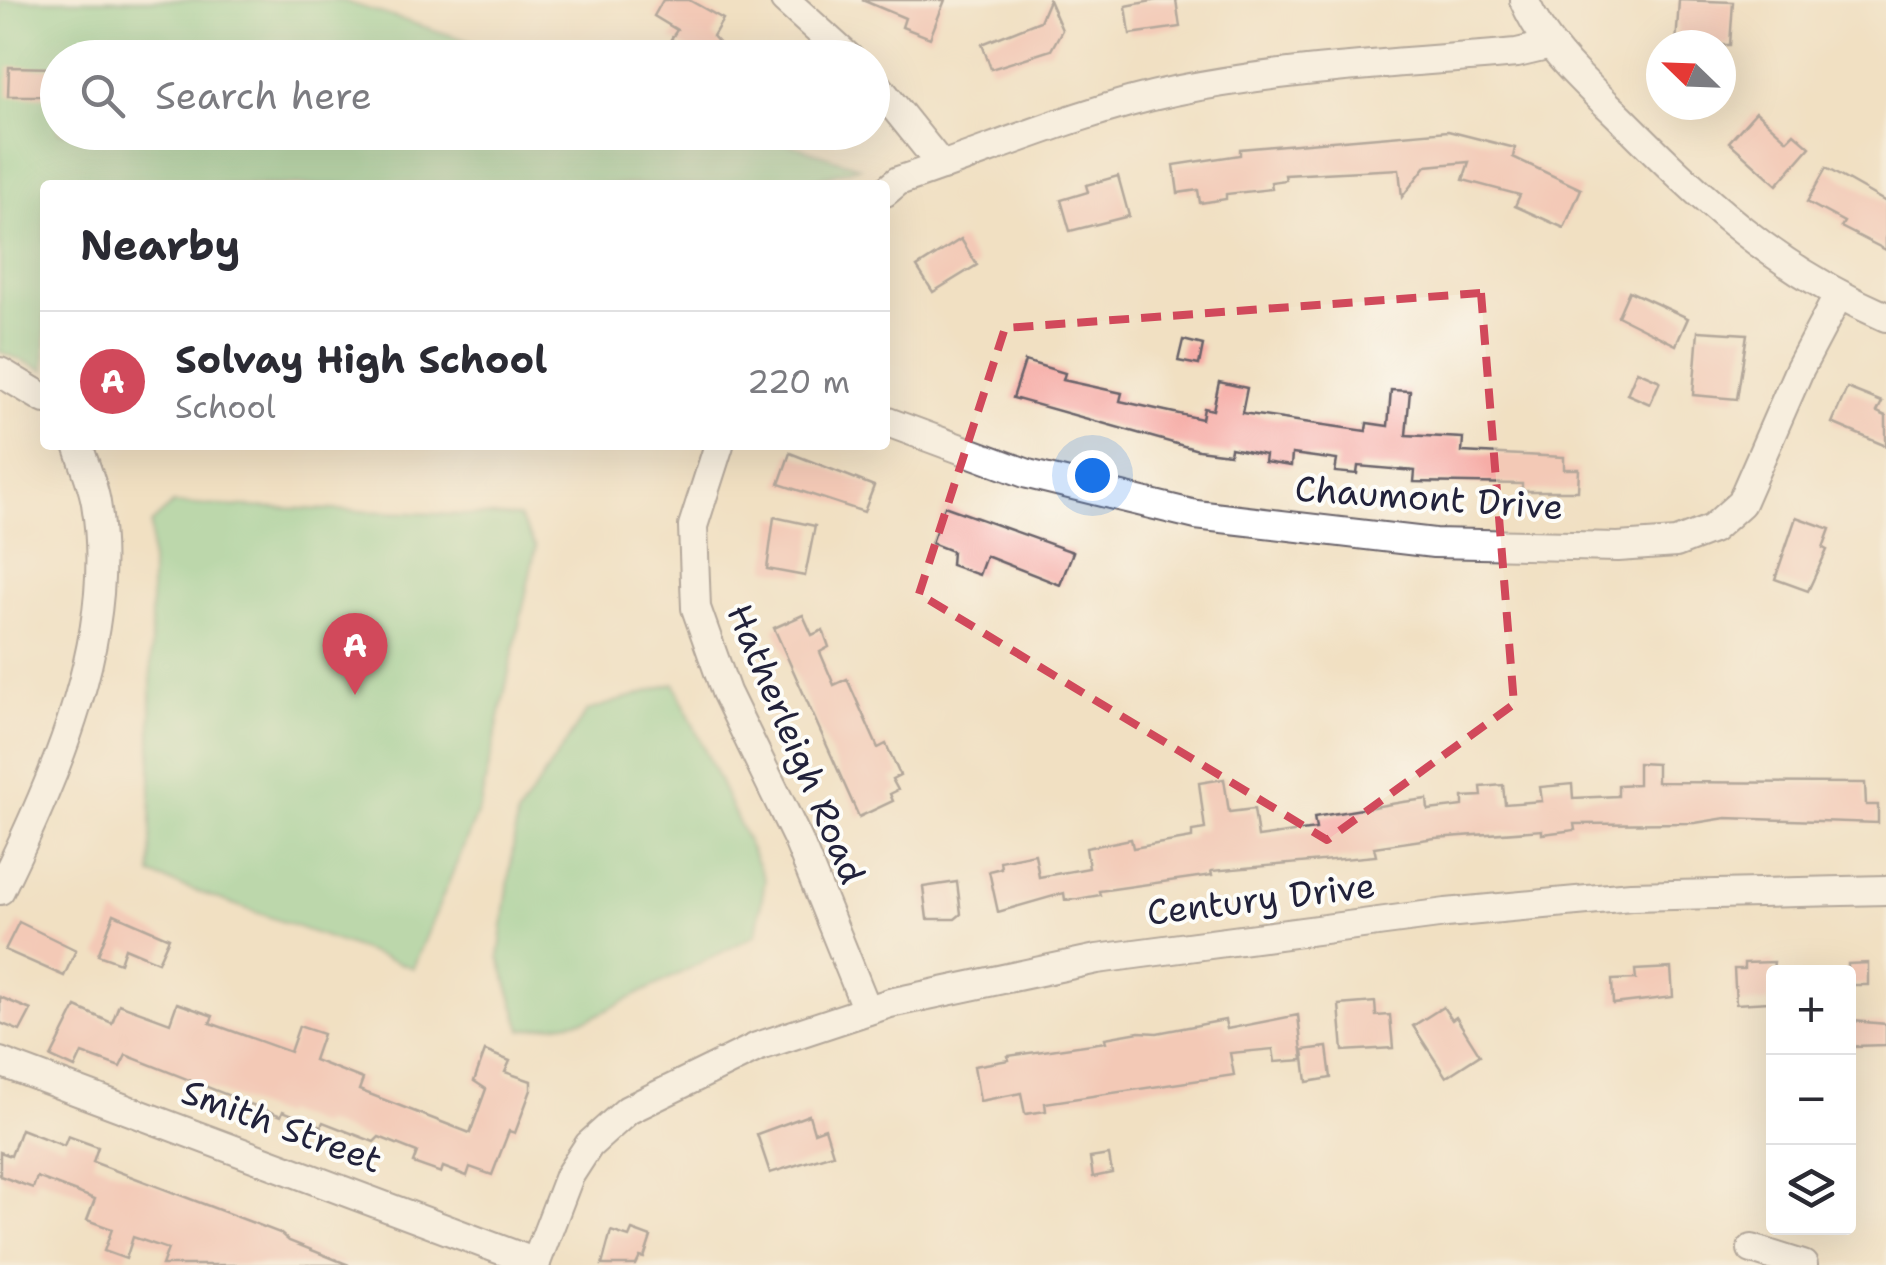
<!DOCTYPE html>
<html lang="en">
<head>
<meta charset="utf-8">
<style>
	body { margin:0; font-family:"Shantell Sans",sans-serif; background:#f7f7f7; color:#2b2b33 }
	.controls { position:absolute; right:30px; bottom:30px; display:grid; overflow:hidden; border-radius:10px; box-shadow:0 10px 40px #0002 }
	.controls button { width:90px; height:90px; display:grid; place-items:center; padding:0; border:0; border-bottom:2px solid #e1e1e2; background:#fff; color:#2b2b33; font:50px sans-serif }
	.compass { position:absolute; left:1646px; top:30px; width:90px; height:90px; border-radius:50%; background:#fff; box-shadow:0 10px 40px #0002; rotate:293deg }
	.you { position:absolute; left:1092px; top:475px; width:35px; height:35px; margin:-25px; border:8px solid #fff; border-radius:50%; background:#1a73e8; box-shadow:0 0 0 15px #1a73e833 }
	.badge { display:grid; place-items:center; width:65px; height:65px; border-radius:50%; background:#d1495b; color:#fff; font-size:32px; font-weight:700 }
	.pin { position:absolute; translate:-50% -82px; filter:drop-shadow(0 2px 5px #0008) }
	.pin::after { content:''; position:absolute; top:52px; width:35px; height:30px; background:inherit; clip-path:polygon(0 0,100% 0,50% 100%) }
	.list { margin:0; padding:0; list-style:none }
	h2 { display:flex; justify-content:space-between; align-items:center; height:130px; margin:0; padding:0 40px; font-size:42px }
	h2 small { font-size:32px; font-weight:400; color:#7c7c81 }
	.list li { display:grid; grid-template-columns:65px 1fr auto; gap:30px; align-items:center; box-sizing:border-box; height:140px; padding:0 40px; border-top:2px solid #e1e1e2 }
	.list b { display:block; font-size:38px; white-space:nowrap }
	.list p { margin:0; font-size:32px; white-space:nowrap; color:#7c7c81 }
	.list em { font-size:32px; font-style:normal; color:#7c7c81 }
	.icon { flex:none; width:55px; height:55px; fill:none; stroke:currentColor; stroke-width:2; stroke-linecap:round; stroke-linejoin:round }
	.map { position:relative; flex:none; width:1886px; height:1265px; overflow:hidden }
	.search { position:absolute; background:#fff; box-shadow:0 10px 40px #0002; left:40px; top:40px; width:850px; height:110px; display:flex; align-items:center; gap:25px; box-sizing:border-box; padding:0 35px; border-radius:55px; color:#7c7c81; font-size:38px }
	.panel { position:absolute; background:#fff; box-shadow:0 10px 40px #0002; left:40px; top:180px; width:850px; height:270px; border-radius:10px }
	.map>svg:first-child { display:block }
	.green { fill:#7ccd8f; stroke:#4f7865; stroke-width:2.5 }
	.building { fill:#f6ada7 }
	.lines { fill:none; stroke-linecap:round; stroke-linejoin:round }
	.minor-casing { stroke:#6a646a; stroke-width:32 }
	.minor { stroke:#fff; stroke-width:28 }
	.marked { fill:none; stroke:#d1495b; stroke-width:8; stroke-dasharray:20 12; stroke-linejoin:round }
	.labels { text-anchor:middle; stroke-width:8; stroke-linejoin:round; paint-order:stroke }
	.street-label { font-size:35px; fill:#22223b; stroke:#fdfcf7 }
</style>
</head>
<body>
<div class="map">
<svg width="1886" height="1265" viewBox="0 0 1886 1265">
	<rect width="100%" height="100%" fill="#fdfcf7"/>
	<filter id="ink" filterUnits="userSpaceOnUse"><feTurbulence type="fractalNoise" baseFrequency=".01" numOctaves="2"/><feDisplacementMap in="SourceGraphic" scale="20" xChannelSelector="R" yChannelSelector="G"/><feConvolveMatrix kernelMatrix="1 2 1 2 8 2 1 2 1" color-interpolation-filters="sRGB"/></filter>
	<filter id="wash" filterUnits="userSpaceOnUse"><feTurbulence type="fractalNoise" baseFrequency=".0048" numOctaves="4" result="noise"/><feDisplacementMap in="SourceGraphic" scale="40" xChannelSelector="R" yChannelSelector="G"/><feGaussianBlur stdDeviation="2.25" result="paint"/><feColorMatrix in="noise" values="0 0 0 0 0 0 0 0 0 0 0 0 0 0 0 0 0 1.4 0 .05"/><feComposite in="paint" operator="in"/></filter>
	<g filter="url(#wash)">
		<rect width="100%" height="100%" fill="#f1e0c2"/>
		<!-- green -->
		<g class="green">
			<path d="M0,0H340L519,57L58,58V132H752L859,167L795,185H45V370L0,352Z"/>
			<path d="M173,504L519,517L536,547L480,807L413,968L151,875V524Z"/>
			<path d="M674,683L765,880L756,935L589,1019L522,1030L499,957L517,816L587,711Z"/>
		</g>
		<g id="blocks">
			<!-- building -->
			<g class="building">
				<path d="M663,0H689L723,19L713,36L733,58H702L671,39L677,30L654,16Z"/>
				<path d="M862,0H945L930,38L902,27L905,18Z"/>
				<path d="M1049,0L1062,30L1051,50L991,69L982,44L1040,21Z"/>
				<path d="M1157,0H1176L1180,27L1130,34L1126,6Z"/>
				<path d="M1679,0L1733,2L1730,45H1676Z"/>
				<path d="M9,67L57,68V96H8Z"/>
				<path d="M1756,112L1787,140L1794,133L1810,147L1777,185L1729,142Z"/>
				<path d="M1448,131L1515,148L1513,157L1581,189L1564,228L1515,206L1520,195L1463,180L1469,162L1426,166L1402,197L1399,169L1285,175L1286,180L1271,182L1272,189L1226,194V199L1200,203L1198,190L1178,193L1174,165L1240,155V149Z"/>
				<path d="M1826,168L1886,202V250L1841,227L1844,222L1807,202Z"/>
				<path d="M1118,176L1129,216L1070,231L1061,200L1088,192L1086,185Z"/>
				<path d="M961,239L977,265L933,292L917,267Z"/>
				<path d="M1629,291L1688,318L1676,345L1618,316Z"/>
				<path d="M1698,331L1747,334L1737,399L1693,395Z"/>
				<path d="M1183,340L1203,345L1199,365L1178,361Z"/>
				<path d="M1025,361L1065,373L1063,380L1122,393L1120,401L1202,419L1204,408L1213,410L1219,382L1247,388L1242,413L1366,431L1367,423L1388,426L1391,390L1410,391L1406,435L1463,438L1462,452L1564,457V469H1579L1578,491H1522V484L1414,482L1415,471L1358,466L1357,474L1335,472L1337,460L1292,454L1291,466L1264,462L1265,455L1231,448L1230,454L1198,450L1013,398Z"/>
				<path d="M1637,371L1660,381L1650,404L1627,394Z"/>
				<path d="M1847,388L1882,402L1877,412L1886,416V446L1832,423Z"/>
				<path d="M790,453L874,486L864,512L779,484Z"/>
				<path d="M944,506L1073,552L1060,585L986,556L979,575L951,565L952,551L931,543Z"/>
				<path d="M774,517L815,526L805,576L767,569Z"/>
				<path d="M1796,517L1830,529L1823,548L1827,550L1808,591L1775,579Z"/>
				<path d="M803,615L812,635L823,630L829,647L820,652L834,685L847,679L878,748L886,744L900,775L892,779L898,790L890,794L893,801L859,817L774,628Z"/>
				<path d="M1638,763L1657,764V782L1865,783L1866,805H1878V823L1726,818L1695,823L1574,824L1575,830L1542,834V830L1435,838L1374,847L1376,856L1211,871L1212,875L1099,891L1100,895L1078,899L1065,900L1064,893L998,912L989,871L1001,868L1000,861L1035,854L1039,877L1089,868L1086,848L1131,839L1133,848L1192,838V831L1205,829L1199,783L1224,779L1229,812L1254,809L1258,837L1316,829L1314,817L1403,802L1427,799L1428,810L1463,806V797L1482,796L1481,787L1503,785L1505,804L1542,801L1540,787L1572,784L1573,798L1618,796V785L1638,784Z"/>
				<path d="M957,882L961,914L955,919H927L923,887Z"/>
				<path d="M114,914L169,938L158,962L125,948L120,963L98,955Z"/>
				<path d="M19,922L76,950L64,976L5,950Z"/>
				<path d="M1774,962L1769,1002L1736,1004L1734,969H1744V963Z"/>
				<path d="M1868,963V985H1848V964Z"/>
				<path d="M1671,968L1673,997L1613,1004L1612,980L1636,979L1635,970Z"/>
				<path d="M0,997L31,1010L20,1031L0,1023Z"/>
				<path d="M1375,1002L1376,1016L1390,1015L1393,1048L1343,1051L1339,1005Z"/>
				<path d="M177,1003L213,1016L210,1023L290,1052L299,1026L323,1034L314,1060L363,1079L359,1090L470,1133L486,1089L474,1081L485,1051L510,1061L505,1072L531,1081V1090L515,1133L509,1131L492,1175L470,1167L467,1176L443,1167L441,1173L413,1163L417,1152L379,1137L374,1142L323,1122L321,1126L283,1111L281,1116L126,1055L120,1067L82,1053L75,1068L51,1057L76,1007L112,1023L119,1004L170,1023Z"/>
				<path d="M1443,1007L1452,1020L1456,1017L1480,1055L1446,1077L1413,1026Z"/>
				<path d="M1298,1015L1303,1060L1275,1062L1273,1049L1230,1053L1234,1075L1045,1103L1046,1111L1025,1114L1021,1093L980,1101L974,1066L1009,1060L1008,1056L1106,1042L1105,1038L1139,1032L1157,1033L1225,1020L1227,1029Z"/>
				<path d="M1853,1021L1886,1024V1045L1853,1046Z"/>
				<path d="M1327,1047L1331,1078L1307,1082L1303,1050Z"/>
				<path d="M809,1115L814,1132L825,1128L833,1154L770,1173L757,1134Z"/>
				<path d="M21,1129L64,1146L68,1136L98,1147L93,1162L280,1233L289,1241L349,1265H162L168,1249L133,1237L126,1259L104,1251L112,1229L87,1220L95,1199L37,1177L33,1188L0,1176V1152L11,1156Z"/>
				<path d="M1109,1155L1112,1173L1093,1177L1090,1158Z"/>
				<path d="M632,1230L651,1237L644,1258L640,1257L636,1265H602L611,1231L629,1237Z"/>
			</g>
		</g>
	</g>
	<g filter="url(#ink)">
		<use href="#blocks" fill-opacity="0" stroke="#6a646a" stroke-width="2.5"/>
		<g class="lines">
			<!-- minor casing -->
			<g class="minor-casing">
				<g id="minor">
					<path d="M785,0L849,58"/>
					<path d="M1524,0C1544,47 1584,82 1620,117C1705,202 1774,268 1886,317"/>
					<path d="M872,79L942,166"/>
					<path d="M885,192L898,181C989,151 1079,111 1174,91C1287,68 1403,63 1517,53L1551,45"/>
					<path d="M0,372L45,399"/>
					<path d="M885,421L1028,474L1196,515L1434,543L1618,547L1676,543L1712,529L1741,503L1800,368L1838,296"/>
					<path d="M719,445L693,526L696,608L726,692L798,840L867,1010"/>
					<path d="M0,890C56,775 118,635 96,503C93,484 84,464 78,445"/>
					<path d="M0,1062L536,1263"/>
					<path d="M1752,1249L1803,1265"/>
					<path d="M535,1265L569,1176L589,1145L628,1110L757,1047L890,1003L1097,959L1446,913L1631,896L1886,890"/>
				</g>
			</g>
			<!-- minor -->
			<use href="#minor" class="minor"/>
		</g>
	</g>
	<!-- marked area -->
	<path d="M0 0H1886V1265H0ZM1481,293L1514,704L1327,840L919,594L1005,328Z" fill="#f1e0c2" fill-opacity=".55" fill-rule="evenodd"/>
	<path class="marked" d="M1481,293L1514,704L1327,840L919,594L1005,328Z"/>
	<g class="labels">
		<!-- street labels -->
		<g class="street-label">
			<text transform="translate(1429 498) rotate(4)" y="12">Chaumont Drive</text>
			<text transform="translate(796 744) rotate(67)" y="12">Hatherleigh Road</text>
			<text transform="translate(1261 899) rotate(-7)" y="12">Century Drive</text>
			<text transform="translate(282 1126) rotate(20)" y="12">Smith Street</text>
		</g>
	</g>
</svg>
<div class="controls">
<button>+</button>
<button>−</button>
<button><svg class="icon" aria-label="layers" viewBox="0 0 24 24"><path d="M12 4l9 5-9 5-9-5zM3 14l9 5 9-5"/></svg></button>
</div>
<svg class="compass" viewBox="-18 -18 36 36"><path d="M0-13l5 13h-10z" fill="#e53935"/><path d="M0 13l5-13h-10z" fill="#7c7c81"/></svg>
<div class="you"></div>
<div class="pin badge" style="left:355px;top:695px">A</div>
<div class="search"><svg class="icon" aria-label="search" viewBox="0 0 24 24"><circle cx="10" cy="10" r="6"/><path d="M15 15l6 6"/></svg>Search here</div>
<section class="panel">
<h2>Nearby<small></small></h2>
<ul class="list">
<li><span class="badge">A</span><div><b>Solvay High School</b><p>School</p></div><em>220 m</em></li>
</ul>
</section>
</div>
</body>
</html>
